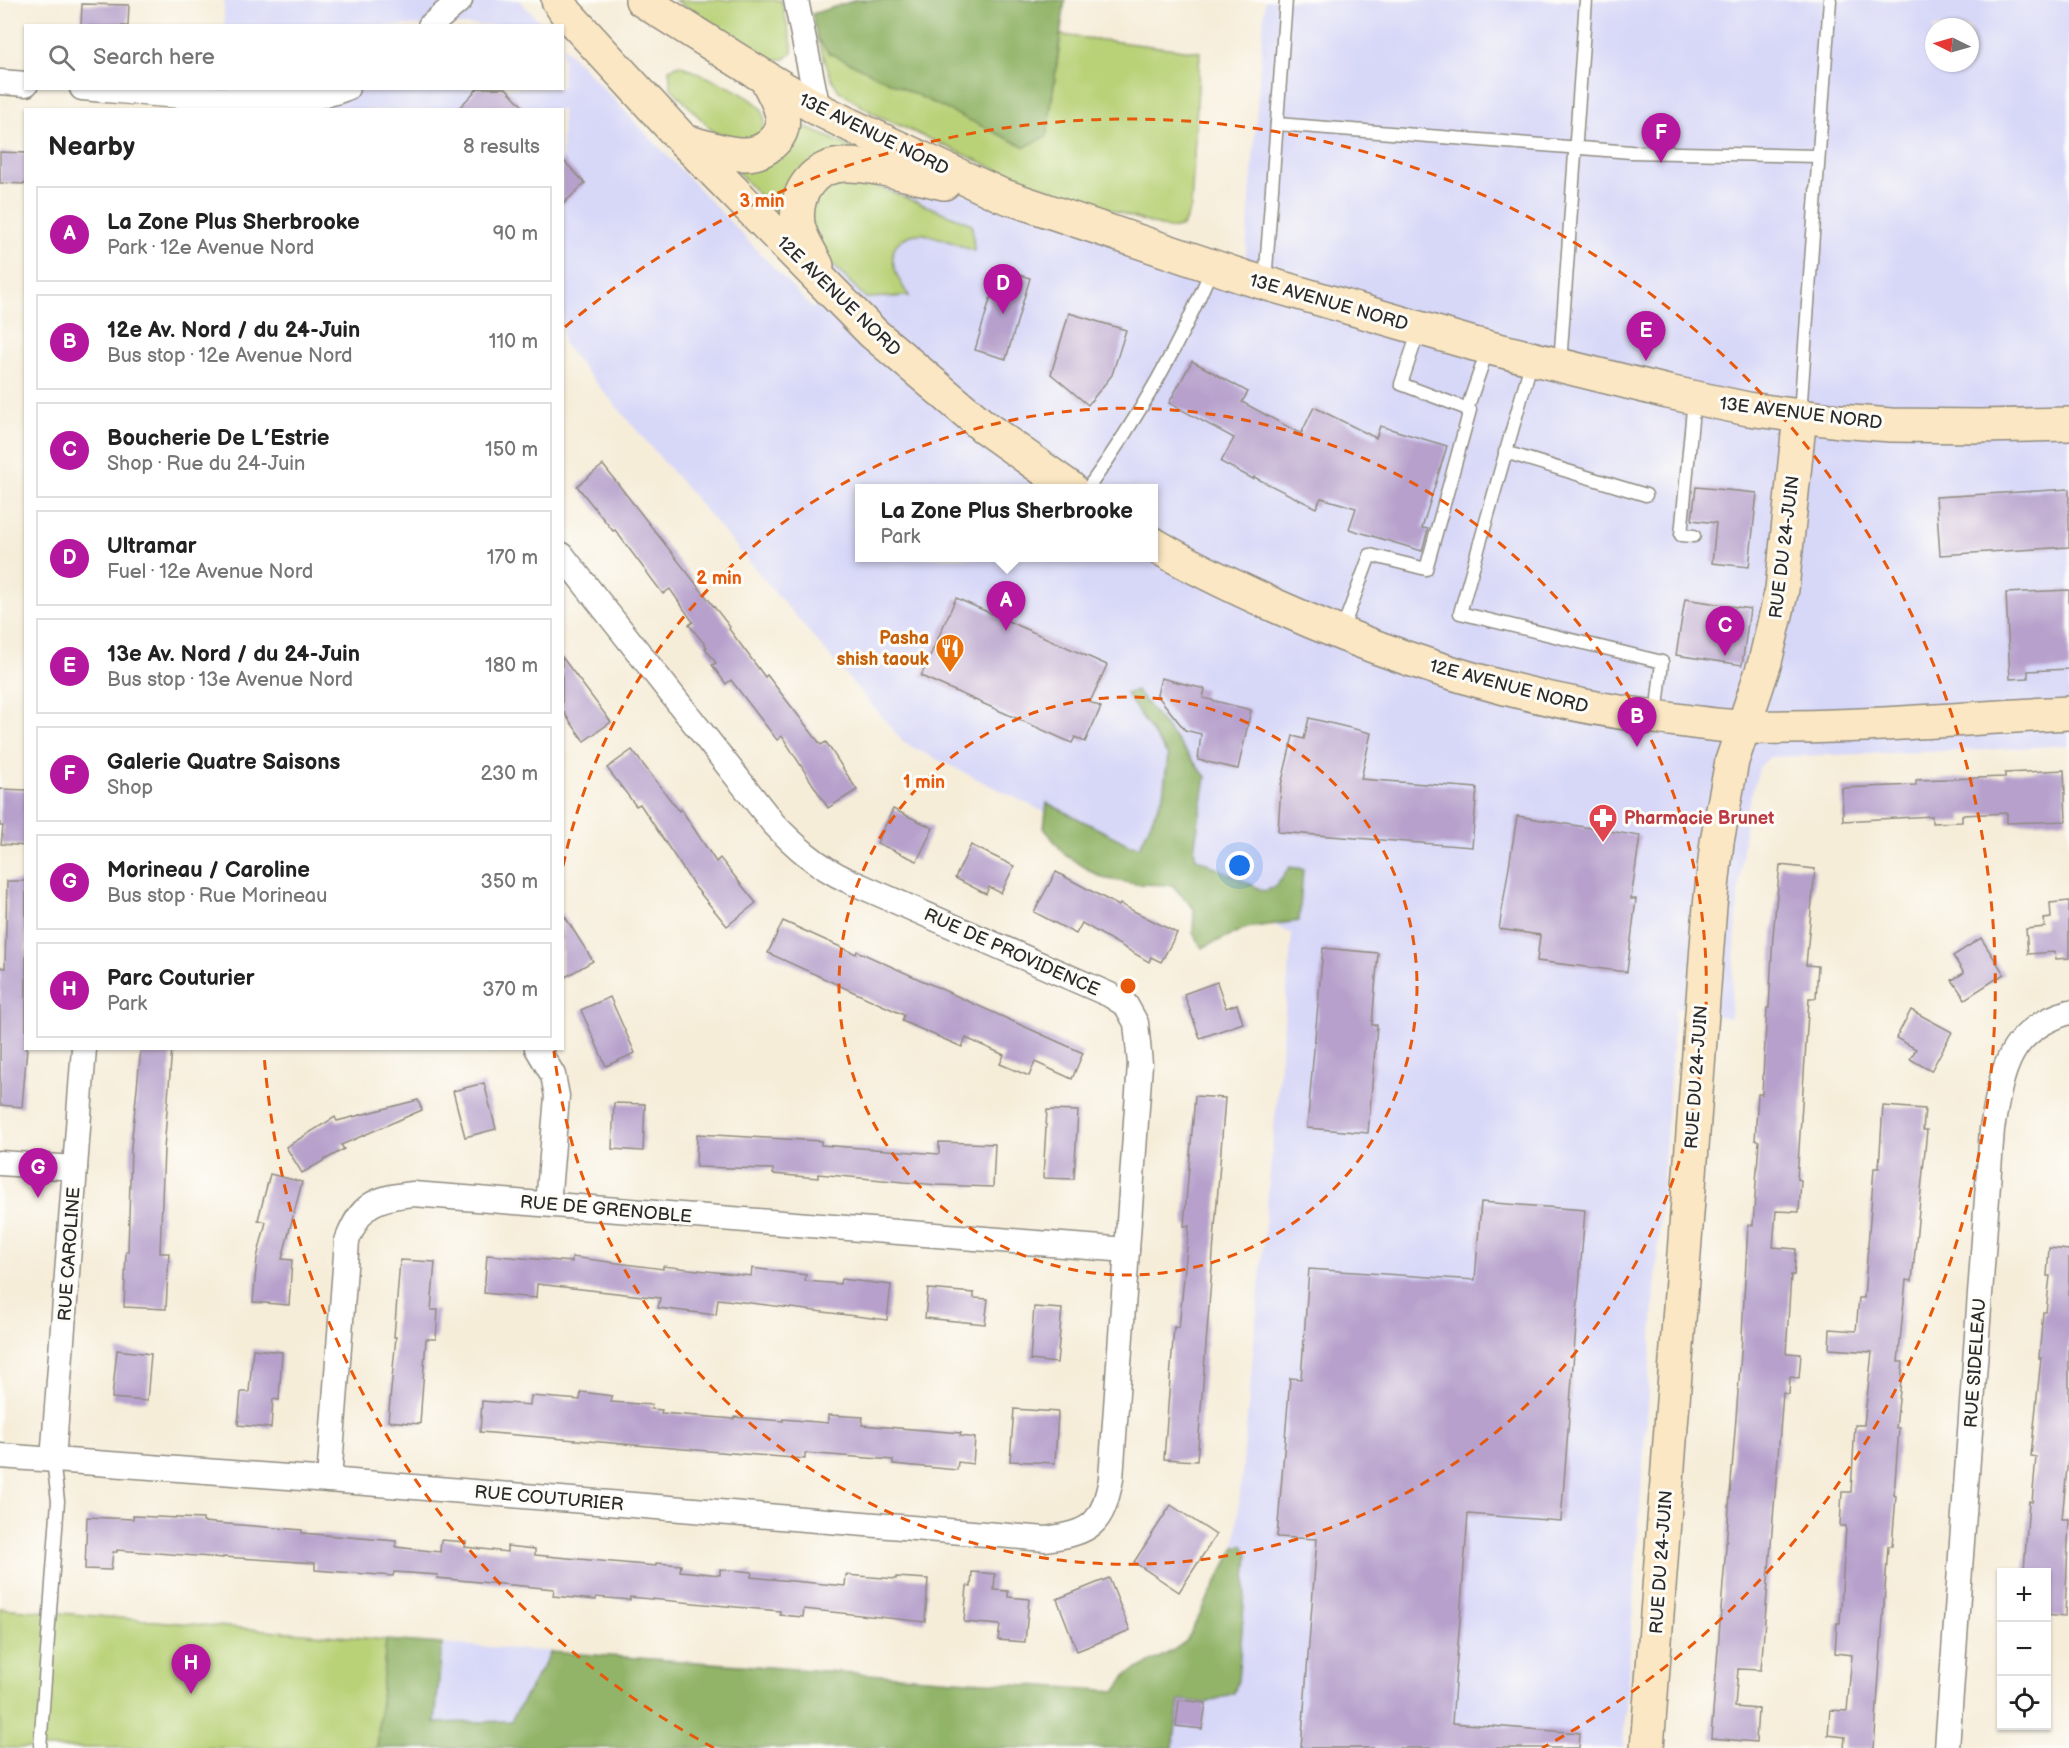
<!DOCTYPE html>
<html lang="en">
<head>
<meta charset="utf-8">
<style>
	body { margin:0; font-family:"Balsamiq Sans",sans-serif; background:#f6f6f6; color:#222 }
	.controls { position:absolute; right:18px; bottom:18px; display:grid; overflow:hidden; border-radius:0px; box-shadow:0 2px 4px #0004 }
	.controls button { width:54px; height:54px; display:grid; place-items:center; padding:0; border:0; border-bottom:2px solid #e0e0e0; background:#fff; color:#222; font:30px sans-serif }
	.compass { position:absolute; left:1925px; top:18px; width:54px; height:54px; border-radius:50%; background:#fff; box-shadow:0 2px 4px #0004; rotate:275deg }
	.you { position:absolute; left:1240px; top:866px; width:21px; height:21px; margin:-15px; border:4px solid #fff; border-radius:50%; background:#1a73e8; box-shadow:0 0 0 9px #1a73e833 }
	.badge { display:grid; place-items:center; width:39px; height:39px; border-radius:50%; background:#b5179e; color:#fff; font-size:20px; font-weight:700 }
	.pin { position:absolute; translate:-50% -50px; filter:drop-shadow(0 2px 3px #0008) }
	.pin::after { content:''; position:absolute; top:32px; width:21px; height:18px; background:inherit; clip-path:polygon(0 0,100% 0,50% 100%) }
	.popup { position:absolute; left:855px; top:484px; width:303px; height:78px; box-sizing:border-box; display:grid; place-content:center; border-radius:0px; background:#fff; filter:drop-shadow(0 2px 4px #0005); font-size:20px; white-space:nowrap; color:#767676 }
	.popup b { font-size:22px; color:#222 }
	.popup::after { content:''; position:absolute; left:50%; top:100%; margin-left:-12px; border:12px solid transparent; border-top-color:#fff }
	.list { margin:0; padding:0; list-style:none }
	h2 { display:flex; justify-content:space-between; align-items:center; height:78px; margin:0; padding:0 24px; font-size:26px }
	h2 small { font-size:20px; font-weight:400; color:#767676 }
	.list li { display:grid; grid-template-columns:39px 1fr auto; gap:18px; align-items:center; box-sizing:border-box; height:96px; margin:0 12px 12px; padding:0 12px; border:2px solid #e0e0e0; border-radius:0px }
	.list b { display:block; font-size:22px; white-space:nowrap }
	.list p { margin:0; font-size:20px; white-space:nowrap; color:#767676 }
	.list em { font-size:20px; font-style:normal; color:#767676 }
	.icon { flex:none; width:33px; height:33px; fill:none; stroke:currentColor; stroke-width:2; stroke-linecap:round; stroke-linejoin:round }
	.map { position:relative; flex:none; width:2069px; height:1748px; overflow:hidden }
	.search { position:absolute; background:#fff; box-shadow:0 2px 4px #0004; left:24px; top:24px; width:540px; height:66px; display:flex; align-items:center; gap:15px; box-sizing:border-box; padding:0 21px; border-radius:0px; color:#767676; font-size:22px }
	.panel { position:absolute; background:#fff; box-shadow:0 2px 4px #0004; left:24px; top:108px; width:540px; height:942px; border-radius:0px }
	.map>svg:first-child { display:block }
	.built { fill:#d7d7f8; fill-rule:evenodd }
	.green { fill:#b9d278; stroke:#727e52; stroke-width:1.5 }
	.forest { fill:#92b468; stroke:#5e704a; stroke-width:1.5 }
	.building { fill:#b7a1cc }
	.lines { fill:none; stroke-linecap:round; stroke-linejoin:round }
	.lane-casing { stroke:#908c82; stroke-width:15 }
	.street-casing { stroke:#908c82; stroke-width:27 }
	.secondary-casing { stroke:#908c82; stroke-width:36 }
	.lane { stroke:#fff; stroke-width:12 }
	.street { stroke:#fff; stroke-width:24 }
	.secondary { stroke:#fbe7c3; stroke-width:33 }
	.ring { fill:none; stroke:#e8590c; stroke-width:3; stroke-dasharray:10 8 }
	.labels { text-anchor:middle; stroke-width:6; stroke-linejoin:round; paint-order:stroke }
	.street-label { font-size:18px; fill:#2b2b2b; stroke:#fdfcf7 }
	.food-label { font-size:18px; font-weight:bold; fill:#c56008; stroke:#fdfcf7; text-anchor:end }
	.health-label { font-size:18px; font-weight:bold; fill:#be3a42; stroke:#fdfcf7; text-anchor:start }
	.centre { fill:#e8590c; stroke:#fdfcf7; stroke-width:3 }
	.ring-label { font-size:18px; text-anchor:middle; font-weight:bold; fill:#e8590c; stroke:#fdfcf7; stroke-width:6; stroke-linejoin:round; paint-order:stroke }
</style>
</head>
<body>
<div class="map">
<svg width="2069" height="1748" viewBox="0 0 2069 1748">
	<rect width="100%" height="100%" fill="#fdfcf7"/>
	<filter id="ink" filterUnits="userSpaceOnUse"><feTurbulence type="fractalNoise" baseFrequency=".0167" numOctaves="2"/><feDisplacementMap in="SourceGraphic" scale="12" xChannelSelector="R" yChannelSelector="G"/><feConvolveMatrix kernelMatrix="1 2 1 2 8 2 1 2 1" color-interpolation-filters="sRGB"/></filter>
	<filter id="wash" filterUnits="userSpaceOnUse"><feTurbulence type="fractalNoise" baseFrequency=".008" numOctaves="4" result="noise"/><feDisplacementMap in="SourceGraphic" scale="24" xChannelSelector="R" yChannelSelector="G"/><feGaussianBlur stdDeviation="1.35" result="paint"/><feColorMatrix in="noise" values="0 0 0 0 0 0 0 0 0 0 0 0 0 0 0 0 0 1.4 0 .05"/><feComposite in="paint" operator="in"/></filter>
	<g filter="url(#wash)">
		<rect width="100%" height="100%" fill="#f6edd9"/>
		<!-- built -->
		<g class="built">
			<path d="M224,0H519L543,25L224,26Z"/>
			<path d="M1265,0H2069V745L1981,750L1770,757L1760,766L1747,809L1739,889L1730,1018L1675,1008L1623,1748H377L386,1640L1221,1698L1292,934L904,743L563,344L562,110H172L173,89L562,88L563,46L813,309L829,289L845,165L1245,264ZM1934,27H1970V63H1934ZM859,488H1153V558H859Z"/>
		</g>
		<!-- green -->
		<g class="green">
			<path d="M675,0H781L792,44V53L785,59L771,60Z"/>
			<path d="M1061,35L1200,52L1191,207L1183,226L1171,229L1144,221L1014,177L874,114L839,91L831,78L817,38L829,53L1047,136Z"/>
			<path d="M680,65C699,74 751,93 761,109C768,119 762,130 759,140L725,144L671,88L669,69Z"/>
			<path d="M798,124L872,156L848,153L783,221L730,164Z"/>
			<path d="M832,179H859L972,224L974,251C958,245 940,237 924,234C916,233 907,236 901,240C883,253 899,282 909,296L866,298L825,257L814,238L809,204Z"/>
			<path d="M0,1608L386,1640L377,1748H0Z"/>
		</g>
		<!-- forest -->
		<g class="forest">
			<path d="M856,0H1065L1047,136L1025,147L829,53L817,38L812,14Z"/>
			<path d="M1136,690L1206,777L1194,850L1196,858L1264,891L1275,887L1290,867L1303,869L1299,921L1246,928L1202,948L1193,933L1194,909L1172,885L1136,884L1102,878L1065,855L1044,828L1047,803L1130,845L1140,846L1163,795L1168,756L1126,694Z"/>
			<path d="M1243,1545L1248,1554L1238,1680L1234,1693L1206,1703L1179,1700L1173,1748H377L386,1640L442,1644L435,1723L511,1721L551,1652L1116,1691L1126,1675L1172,1651L1186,1641L1235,1547Z"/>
		</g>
		<g id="blocks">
			<!-- building -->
			<g class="building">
				<path d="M82,4L129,5L128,26H81Z"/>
				<path d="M478,88H506L526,110H457Z"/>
				<path d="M0,152L26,153V184L0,183Z"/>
				<path d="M562,159L585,183L562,205Z"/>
				<path d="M999,269L1030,278L1006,359L975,350Z"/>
				<path d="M1069,313L1126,330L1112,375L1088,405L1051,374Z"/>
				<path d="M1192,361L1248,392L1242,402L1301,434L1314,407L1376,438L1380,426L1447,446L1422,528L1428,529L1422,551L1349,529L1356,508L1321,498L1316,508L1254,477L1253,479L1221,462L1234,438L1169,403Z"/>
				<path d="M603,465L730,627L729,629L765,677L767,675L821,745L826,742L857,790L828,808L782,736L777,740L731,680L726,684L712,665L716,663L705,648L707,647L689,625L693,622L670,589L663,594L615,530L613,531L577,486Z"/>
				<path d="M1696,487L1757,493L1749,567L1712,563L1716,523L1692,520Z"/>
				<path d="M2069,489V547L1940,555L1936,497Z"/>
				<path d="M2069,590V669L2028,671V678L2010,679L2006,593Z"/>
				<path d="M956,598L1107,665L1090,702L1101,707L1085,742L1075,737L1072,743L921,676Z"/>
				<path d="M1685,599L1750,609L1742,665L1676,655Z"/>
				<path d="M562,657L611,722L584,741L562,710Z"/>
				<path d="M1161,678L1205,689L1203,698L1251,710L1238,769L1198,760L1201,734L1185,730L1157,695Z"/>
				<path d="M1309,718L1371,733L1361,779L1477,788L1472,847L1278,832L1281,785L1293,736L1304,739Z"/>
				<path d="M632,750L679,811L681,809L716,862L720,858L756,903L727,926L695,887L640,804L636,806L607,768Z"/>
				<path d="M2064,770L2066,821L2007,823V813L1962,815V822L1932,823V816L1843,821L1842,788L1916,785V780L2005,777V773Z"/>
				<path d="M0,789L26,790V846L1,844L3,826H0Z"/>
				<path d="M893,809L933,828L917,861L877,843Z"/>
				<path d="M1517,816L1640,836L1631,899H1636L1627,972L1537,961L1540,935L1499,929Z"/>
				<path d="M971,845L1014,866L1001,893L989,887L986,894L955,878Z"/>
				<path d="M1780,865L1815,869L1806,965L1818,966L1816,998H1809L1797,1179L1801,1180L1799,1212L1776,1211L1773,1247L1796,1249L1794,1275H1791L1786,1353L1801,1354L1799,1378L1790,1377L1789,1394L1783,1393L1761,1670L1738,1669L1735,1707L1758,1709L1756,1742L1711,1738L1741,1354L1748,1225H1753L1759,1141L1755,1140L1758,1094H1762L1767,1008H1769L1773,935Z"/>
				<path d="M1056,872L1119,906L1120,904L1177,933L1161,962L1151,957L1149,962L1082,923L1076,934L1034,912Z"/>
				<path d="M7,881H26V1048H27L22,1107L0,1105V967L5,968Z"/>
				<path d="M2069,901V958L2056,959L2055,952L2028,954L2026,929L2045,927L2044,919L2051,918L2050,903Z"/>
				<path d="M562,912L593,961L562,979Z"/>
				<path d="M783,921L856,954L857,951L1083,1053L1072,1079L1035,1062L1029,1076L1000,1064L1004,1055L966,1038L962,1047L902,1021L904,1015L768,953Z"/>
				<path d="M1981,938L2004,974L1965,999L1952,980L1964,973L1953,956Z"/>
				<path d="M1323,948L1378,953L1372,1025H1377L1368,1133L1307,1128Z"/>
				<path d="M1217,982L1226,1008L1237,1004L1243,1023L1200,1038L1184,994Z"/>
				<path d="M610,997L635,1053L606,1066L581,1010Z"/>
				<path d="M1911,1010L1952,1032L1931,1071L1910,1059L1916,1049L1896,1038Z"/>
				<path d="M141,1048H172L164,1149L160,1253H169L166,1309L124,1307L126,1252H128L131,1147Z"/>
				<path d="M484,1083L496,1129L465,1137L453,1091Z"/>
				<path d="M1195,1096L1225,1098L1197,1461L1164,1459L1174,1327L1179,1328L1189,1226H1184Z"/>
				<path d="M418,1100L422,1110L341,1145L344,1149L302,1173L286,1147L335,1117L337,1121Z"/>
				<path d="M614,1103L645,1104L643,1151L612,1149Z"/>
				<path d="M1883,1106L1925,1109L1923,1130H1927L1912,1281L1906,1280L1898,1362H1903L1896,1428H1899L1894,1495L1896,1496L1892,1546H1888L1874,1748H1844L1845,1737L1828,1735L1830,1710L1847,1711L1852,1655L1835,1653L1837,1623H1840L1846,1526H1840L1842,1492H1851L1855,1425H1864L1872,1352L1829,1349L1830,1329L1856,1331L1859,1298H1864L1874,1168H1879Z"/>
				<path d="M1047,1110L1078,1111L1074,1179L1043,1178Z"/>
				<path d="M697,1134L821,1141V1145L939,1154V1142L995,1144L993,1187L937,1185L818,1174V1178L773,1174V1169L696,1167Z"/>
				<path d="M270,1174L302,1182L282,1259L292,1260L289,1305L253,1302L257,1258L266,1222L258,1220Z"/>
				<path d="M1481,1202L1585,1210L1561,1521L1468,1514L1452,1723L1580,1733L1579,1748H1301L1317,1539L1277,1537L1290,1378L1301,1379L1309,1269L1475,1280Z"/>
				<path d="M2049,1248L2069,1250V1448L2062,1519H2069L2065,1617L2046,1615V1572H2024L2029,1501L2032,1502L2036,1457L2031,1456L2041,1358H2039L2043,1312H2046L2050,1276H2047Z"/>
				<path d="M487,1255L572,1262V1257L663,1269V1266L751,1276L752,1268L806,1275L805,1281L840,1284L841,1279L891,1285L887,1320L718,1299L716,1315L658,1308L660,1298L537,1284L536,1298L484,1293Z"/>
				<path d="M400,1260L435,1262L431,1310H438L436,1339H426L420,1424L388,1421L396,1337H394Z"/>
				<path d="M928,1289L974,1293V1298L988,1299L985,1324L925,1318Z"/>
				<path d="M1034,1307L1062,1309L1057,1363L1030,1360Z"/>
				<path d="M253,1349L282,1352L279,1400L273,1399L271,1428L238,1425L241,1392H249Z"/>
				<path d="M117,1350L151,1354L147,1401L112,1398Z"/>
				<path d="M581,1392L612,1396L611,1402L652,1405L651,1409L662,1410L661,1413L734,1419V1417L783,1421V1419L828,1423V1415L863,1417L862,1425L961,1433L960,1436L975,1438L973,1464L958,1462L957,1470L893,1464V1460L805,1453V1459L480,1432L482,1401L530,1405L531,1396L580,1400Z"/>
				<path d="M1014,1409L1058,1412L1055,1463L1010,1461Z"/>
				<path d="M1171,1505L1216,1535L1179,1592L1134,1562Z"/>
				<path d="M133,1516L203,1519V1522L302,1530V1533L396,1541V1547L440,1552L441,1540L466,1542L465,1547L507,1552V1546L535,1549V1555L656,1566V1563L681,1565L680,1571L720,1575V1569L752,1572L751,1577L845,1586L846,1575L896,1579V1577L928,1579L925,1622L804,1609L803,1617L780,1615V1611L630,1597V1600L596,1597V1600L553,1596L554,1589L437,1578L438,1575L394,1572L393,1576L315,1570V1563L223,1557V1558L117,1550V1552H113L111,1570L85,1569L87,1517L133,1519Z"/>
				<path d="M972,1572L995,1574L994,1590L1008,1591V1597L1029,1599L1025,1642L998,1640L1000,1625L964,1622L967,1586L971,1587Z"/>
				<path d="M1109,1578L1130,1630L1077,1651L1057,1599Z"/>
				<path d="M1179,1700L1206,1703L1202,1729L1176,1726Z"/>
			</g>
		</g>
	</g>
	<g filter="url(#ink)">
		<use href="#blocks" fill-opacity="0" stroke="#908c82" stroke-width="1.5"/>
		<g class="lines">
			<!-- lane casing -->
			<g class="lane-casing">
				<g id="lane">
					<path d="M1277,124L1631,152L1818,156"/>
					<path d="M1265,283L1286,0"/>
					<path d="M1532,360L1460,613L1662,662L1656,717"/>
					<path d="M1560,364L1586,0"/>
					<path d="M1467,409L1488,348"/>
					<path d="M1800,414L1830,0"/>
					<path d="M1505,452L1646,495"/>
					<path d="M1088,488C1137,420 1179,347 1212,268"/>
					<path d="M1694,536L1681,535L1694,399"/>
					<path d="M1341,633L1370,555L1426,569L1470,410L1401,384L1419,330"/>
					<path d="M40,1748L58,1501L53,1460"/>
				</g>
			</g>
			<!-- street casing -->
			<g class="street-casing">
				<g id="street">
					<path d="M796,0L818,109"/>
					<path d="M430,26L460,0"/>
					<path d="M0,82L26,84"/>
					<path d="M82,88C132,92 183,97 234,99C273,100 310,103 347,88"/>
					<path d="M537,1048L553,1075L557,1096L548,1204"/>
					<path d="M0,1163L75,1168"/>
					<path d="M0,1456L329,1480L1046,1539C1092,1532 1102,1525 1111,1479L1140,1064L1136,1023L1126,1005L1110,995L847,880C817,866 796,847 773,823L562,555"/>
					<path d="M53,1460L84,1048"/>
					<path d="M329,1480L347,1241C361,1204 374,1198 413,1194L1127,1250"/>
					<path d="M1947,1748L1992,1129C2002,1072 2006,1031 2069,1012"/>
				</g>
			</g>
			<!-- secondary casing -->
			<g class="secondary-casing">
				<g id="secondary">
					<path d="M558,0L567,14L684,141L873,333L983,426L1070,488"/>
					<path d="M642,0L766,78L818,109L854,127L1001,195L1244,277L1474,344L1668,392L1748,409L1839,421L1891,425L1980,426L2069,424"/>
					<path d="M684,141C700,145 729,155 744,154C753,154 763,151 770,145C795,125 777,101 766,78"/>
					<path d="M817,266C811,253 800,238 798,224C794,192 814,164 847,165C878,165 914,177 944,183"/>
					<path d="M1153,544C1193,568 1234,587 1276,606C1396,660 1524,701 1655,717C1685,721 1715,726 1745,727C1853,729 1961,718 2069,713"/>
					<path d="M1647,1748L1710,906L1717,842L1732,761L1765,662L1782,589L1800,415"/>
				</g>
			</g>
			<!-- lane -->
			<use href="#lane" class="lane"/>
			<!-- street -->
			<use href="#street" class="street"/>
			<!-- secondary -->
			<use href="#secondary" class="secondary"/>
		</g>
	</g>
	<!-- distance rings -->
	<g class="ring">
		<circle cx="1128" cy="986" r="289"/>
		<path d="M563 866A578 578 0 1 1 554 1051"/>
		<path d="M714 1748A867 867 0 0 1 264 1054M565 327A867 867 0 1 1 1542 1748"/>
	</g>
	<!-- icons -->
	<defs>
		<g id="restaurant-pin" transform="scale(1.5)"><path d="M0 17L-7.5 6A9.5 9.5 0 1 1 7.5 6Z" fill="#e8710a" stroke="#fdfcf7"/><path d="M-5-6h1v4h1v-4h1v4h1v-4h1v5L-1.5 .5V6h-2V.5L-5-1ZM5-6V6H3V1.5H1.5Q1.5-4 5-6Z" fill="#fff"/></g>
		<g id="pharmacy-pin" transform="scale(1.5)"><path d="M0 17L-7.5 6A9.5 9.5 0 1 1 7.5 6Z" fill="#e0444e" stroke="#fdfcf7"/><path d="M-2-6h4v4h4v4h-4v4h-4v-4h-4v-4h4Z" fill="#fff"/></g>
	</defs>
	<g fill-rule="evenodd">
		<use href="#restaurant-pin" x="950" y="648"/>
		<use href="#pharmacy-pin" x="1603" y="818"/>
	</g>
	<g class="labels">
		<!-- street labels -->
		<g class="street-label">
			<text transform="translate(874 134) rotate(26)" y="6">13E AVENUE NORD</text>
			<text transform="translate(839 296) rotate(44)" y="6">12E AVENUE NORD</text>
			<text transform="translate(1329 302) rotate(16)" y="6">13E AVENUE NORD</text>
			<text transform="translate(1801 413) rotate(7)" y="6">13E AVENUE NORD</text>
			<text transform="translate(1784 547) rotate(-83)" y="6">RUE DU 24-JUIN</text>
			<text transform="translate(1509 686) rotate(15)" y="6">12E AVENUE NORD</text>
			<text transform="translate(1012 952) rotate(24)" y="6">RUE DE PROVIDENCE</text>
			<text transform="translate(1696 1077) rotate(-86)" y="6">RUE DU 24-JUIN</text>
			<text transform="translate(606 1209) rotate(5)" y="6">RUE DE GRENOBLE</text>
			<text transform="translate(69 1254) rotate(-86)" y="6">RUE CAROLINE</text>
			<text transform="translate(1975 1363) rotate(-86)" y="6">RUE SIDELEAU</text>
			<text transform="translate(549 1498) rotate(5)" y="6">RUE COUTURIER</text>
			<text transform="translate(1661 1562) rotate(-86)" y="6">RUE DU 24-JUIN</text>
		</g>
		<!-- food labels -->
		<g class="food-label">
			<text x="929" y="644">Pasha<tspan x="929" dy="21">shish taouk</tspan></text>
		</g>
		<!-- health labels -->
		<g class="health-label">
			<text x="1624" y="824">Pharmacie Brunet</text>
		</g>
	</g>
	<circle cx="1128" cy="986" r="9" class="centre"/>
	<g class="ring-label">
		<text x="762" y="207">3 min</text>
		<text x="719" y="584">2 min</text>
		<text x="924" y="788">1 min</text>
	</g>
</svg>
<div class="controls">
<button>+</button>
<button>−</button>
<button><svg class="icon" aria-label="locate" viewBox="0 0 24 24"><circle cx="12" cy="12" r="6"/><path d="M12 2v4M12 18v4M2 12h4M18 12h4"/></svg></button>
</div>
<svg class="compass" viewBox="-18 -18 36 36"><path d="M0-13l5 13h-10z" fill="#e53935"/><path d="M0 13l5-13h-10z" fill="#767676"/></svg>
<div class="you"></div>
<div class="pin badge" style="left:1006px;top:631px">A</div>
<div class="popup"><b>La Zone Plus Sherbrooke</b>Park</div>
<div class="pin badge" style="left:1637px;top:747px">B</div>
<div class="pin badge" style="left:1725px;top:656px">C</div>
<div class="pin badge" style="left:1003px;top:314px">D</div>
<div class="pin badge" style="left:1646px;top:361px">E</div>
<div class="pin badge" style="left:1661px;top:163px">F</div>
<div class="pin badge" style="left:38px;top:1198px">G</div>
<div class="pin badge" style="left:191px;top:1694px">H</div>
<div class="search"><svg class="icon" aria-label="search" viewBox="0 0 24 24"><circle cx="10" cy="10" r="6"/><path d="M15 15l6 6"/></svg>Search here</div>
<section class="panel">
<h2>Nearby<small>8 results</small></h2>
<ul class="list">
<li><span class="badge">A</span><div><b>La Zone Plus Sherbrooke</b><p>Park · 12e Avenue Nord</p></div><em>90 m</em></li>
<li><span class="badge">B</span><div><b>12e Av. Nord / du 24-Juin</b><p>Bus stop · 12e Avenue Nord</p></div><em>110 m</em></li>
<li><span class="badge">C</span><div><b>Boucherie De L’Estrie</b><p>Shop · Rue du 24-Juin</p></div><em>150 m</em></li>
<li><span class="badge">D</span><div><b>Ultramar</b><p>Fuel · 12e Avenue Nord</p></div><em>170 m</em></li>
<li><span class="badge">E</span><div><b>13e Av. Nord / du 24-Juin</b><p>Bus stop · 13e Avenue Nord</p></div><em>180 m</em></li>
<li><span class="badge">F</span><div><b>Galerie Quatre Saisons</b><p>Shop</p></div><em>230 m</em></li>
<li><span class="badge">G</span><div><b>Morineau / Caroline</b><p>Bus stop · Rue Morineau</p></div><em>350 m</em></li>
<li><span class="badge">H</span><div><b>Parc Couturier</b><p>Park</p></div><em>370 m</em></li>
</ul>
</section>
</div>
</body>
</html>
